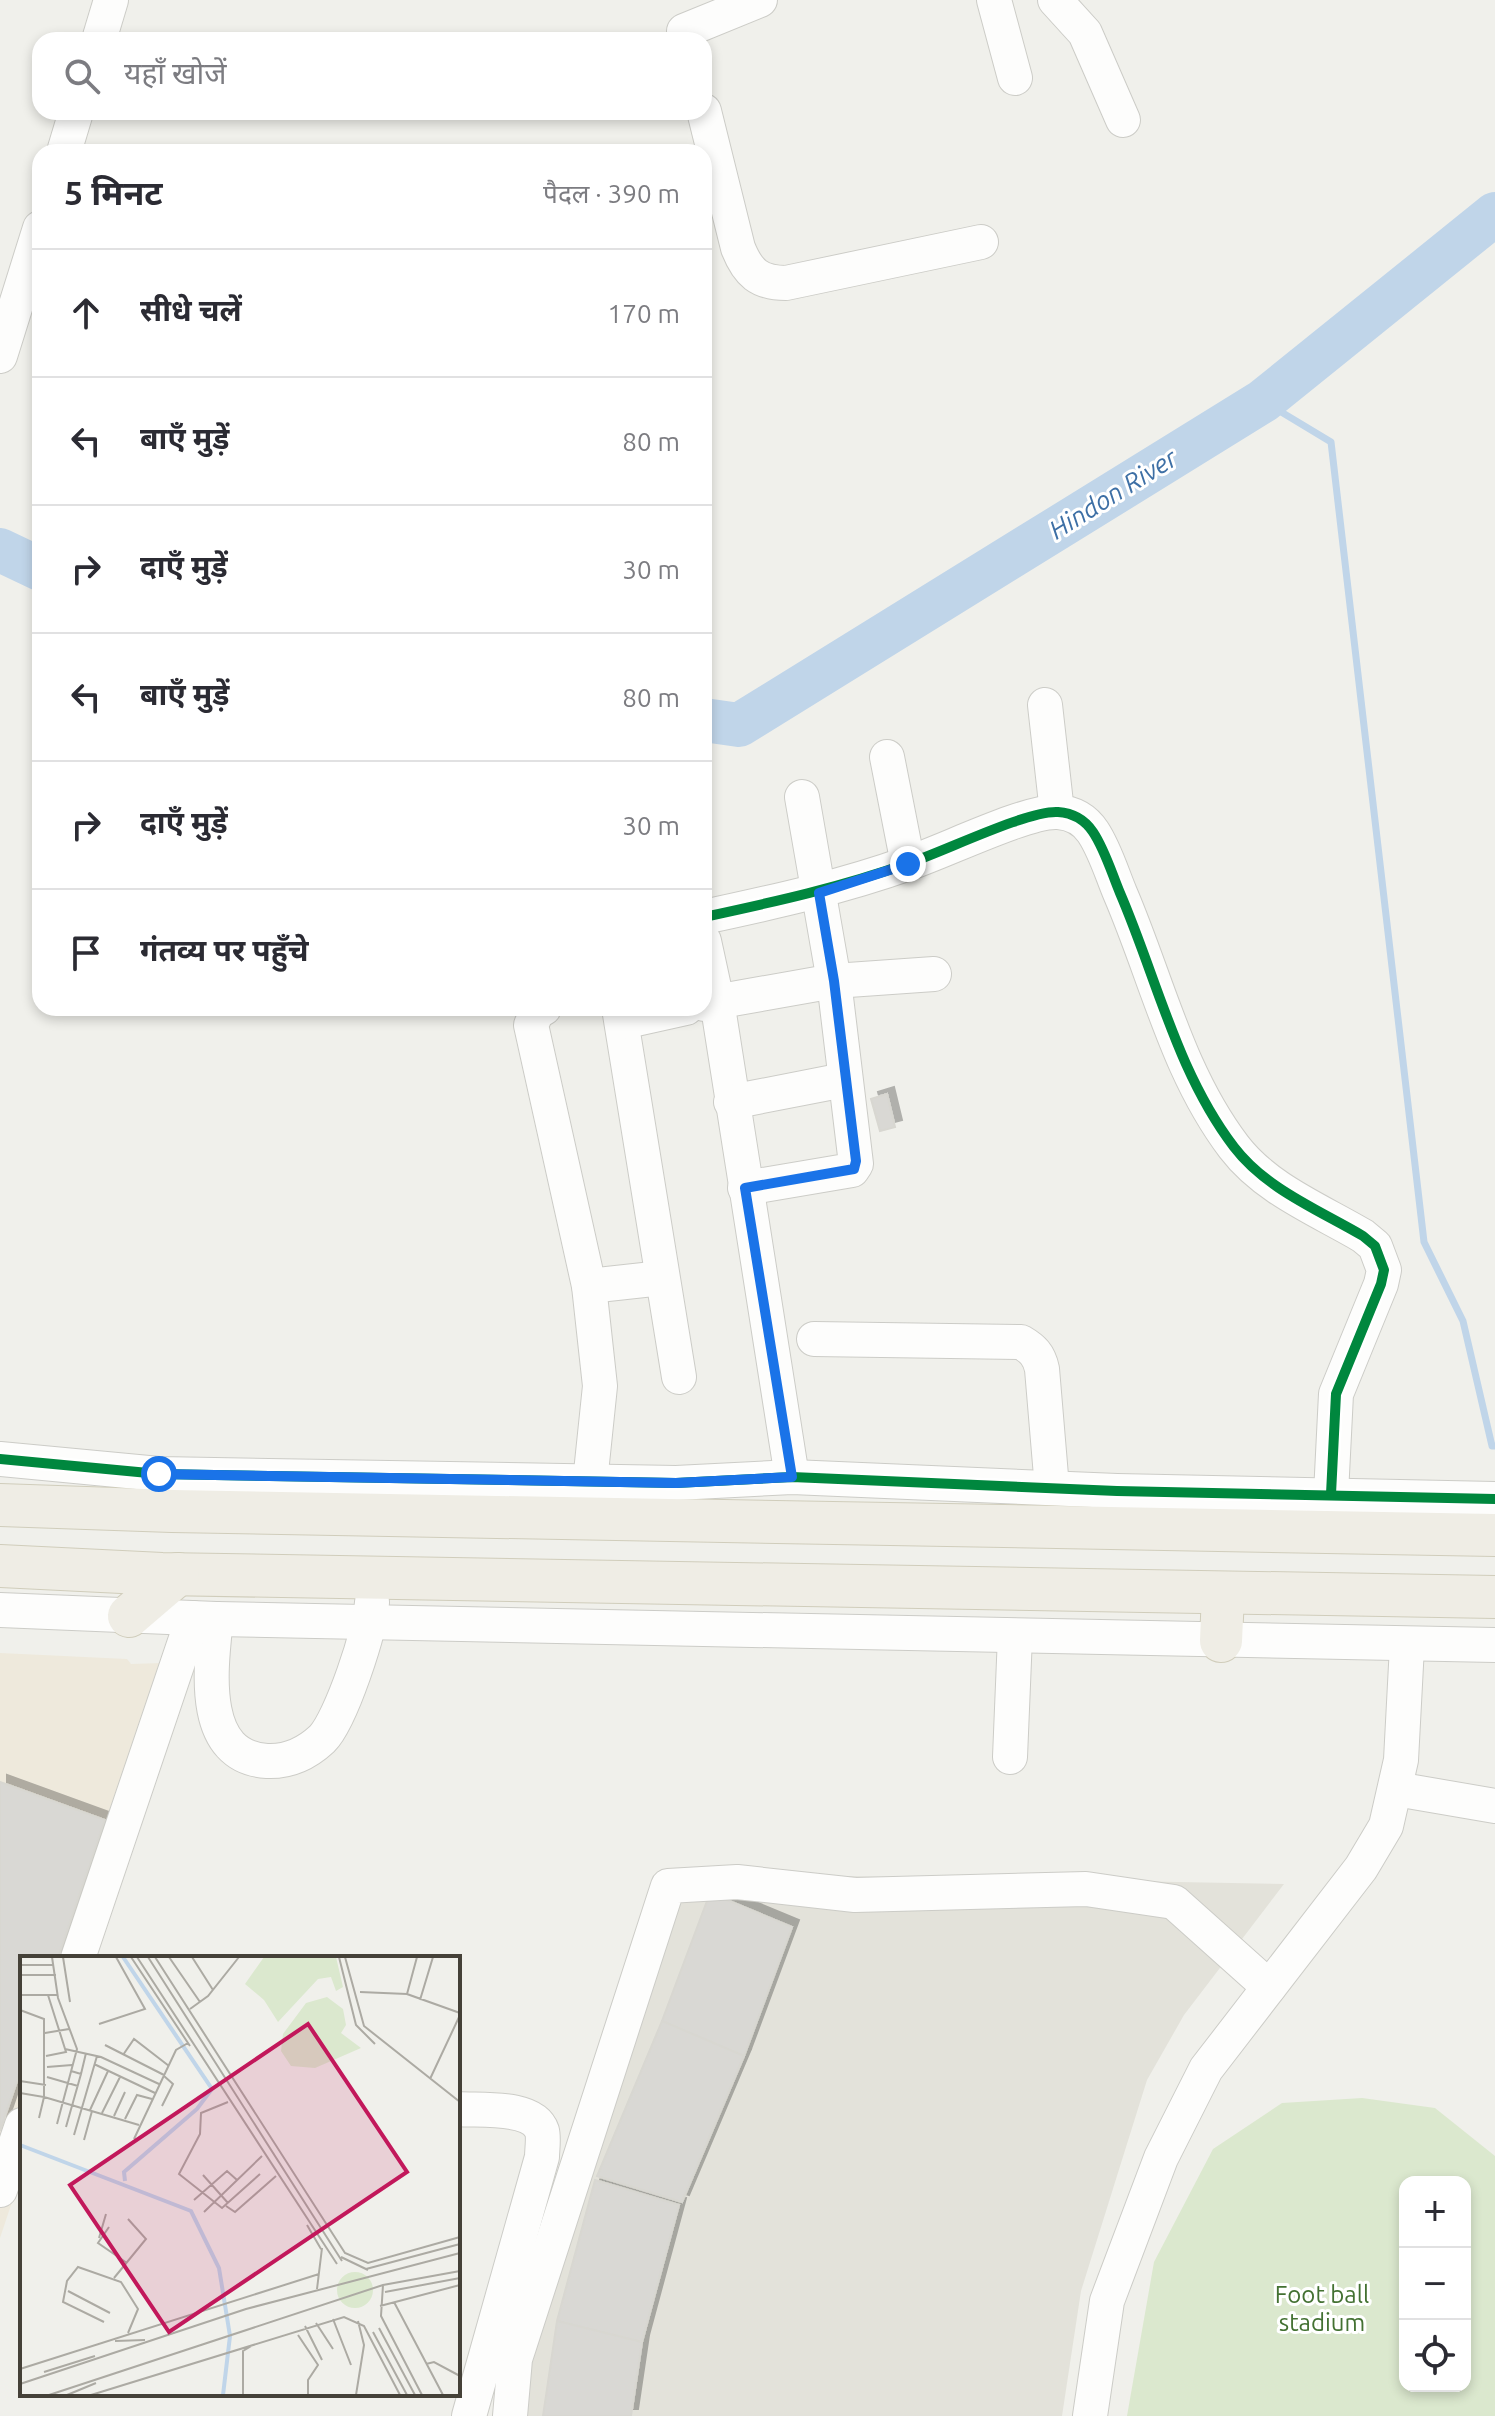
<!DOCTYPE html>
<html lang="hi">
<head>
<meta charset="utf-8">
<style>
	body { margin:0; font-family:Ubuntu,"Noto Sans Devanagari",sans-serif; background:#f2f2f3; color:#2b2b33 }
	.controls { position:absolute; right:24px; bottom:24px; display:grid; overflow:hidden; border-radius:16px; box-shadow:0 4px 12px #0003 }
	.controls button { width:72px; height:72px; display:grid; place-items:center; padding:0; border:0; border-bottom:2px solid #e1e1e2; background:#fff; color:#2b2b33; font:40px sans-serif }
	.stop { position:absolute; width:24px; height:24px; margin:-18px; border:6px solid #1a73e8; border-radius:50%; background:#fff }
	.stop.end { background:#1a73e8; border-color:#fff; box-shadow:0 2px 8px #0008 }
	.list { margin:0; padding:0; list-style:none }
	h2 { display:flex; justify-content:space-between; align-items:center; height:104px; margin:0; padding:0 32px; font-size:34px }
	h2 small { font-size:26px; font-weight:400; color:#7c7c81 }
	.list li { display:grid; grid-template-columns:52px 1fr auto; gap:24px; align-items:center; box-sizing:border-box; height:128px; padding:0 32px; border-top:2px solid #e1e1e2 }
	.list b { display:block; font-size:30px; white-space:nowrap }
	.list em { font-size:26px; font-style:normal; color:#7c7c81 }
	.icon { flex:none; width:44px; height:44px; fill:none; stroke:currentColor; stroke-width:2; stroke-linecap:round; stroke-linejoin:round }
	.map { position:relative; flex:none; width:1495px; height:2416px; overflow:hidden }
	.search { position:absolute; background:#fff; box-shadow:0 4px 12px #0003; left:32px; top:32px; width:680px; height:88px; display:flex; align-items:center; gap:20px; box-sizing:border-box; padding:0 28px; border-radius:24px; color:#7c7c81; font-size:30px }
	.panel { position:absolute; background:#fff; box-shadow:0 4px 12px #0003; left:32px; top:144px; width:680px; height:872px; border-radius:24px }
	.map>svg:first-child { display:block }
	.residential { fill:#e3e2da }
	.commercial { fill:#eee9dc }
	.green { fill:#dbe8ce; fill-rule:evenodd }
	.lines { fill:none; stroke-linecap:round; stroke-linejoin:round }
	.stream { stroke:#c0d5e9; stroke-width:7 }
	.river { stroke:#c0d5e9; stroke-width:44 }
	.building { fill:#d9d8d4; stroke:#d8d7d1; stroke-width:2; filter:url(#shadow) }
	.minor-casing { stroke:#ccccc7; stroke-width:36 }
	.major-casing { stroke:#d0cdbb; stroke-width:44 }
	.minor { stroke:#fdfdfc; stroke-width:34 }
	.major { stroke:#efede5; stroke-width:42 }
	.cycleway-casing { stroke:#fff; stroke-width:15 }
	.cycleway { stroke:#00873e; stroke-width:10 }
	.route { stroke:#1a73e8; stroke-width:10 }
	.labels { text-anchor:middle; stroke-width:6; stroke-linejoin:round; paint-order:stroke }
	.park-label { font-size:24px; fill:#437132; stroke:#fff }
	.water-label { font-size:26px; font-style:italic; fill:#3d6fa5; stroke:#fff }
	.inset-river { fill:none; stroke:#c0d5e9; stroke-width:4 }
	.inset-road { fill:none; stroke:#acaaa3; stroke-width:2 }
	.view { fill:#c2185b; fill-opacity:0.15; stroke:#c2185b; stroke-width:4 }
	.inset-edge { fill:none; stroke:#454138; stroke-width:4 }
</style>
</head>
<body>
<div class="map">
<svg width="1495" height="2416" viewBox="0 0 1495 2416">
	<defs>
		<filter id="shadow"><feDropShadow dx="7" dy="-7" stdDeviation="0" flood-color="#0004"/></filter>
	</defs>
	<rect width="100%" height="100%" fill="#f0f0eb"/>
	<!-- residential -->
	<path class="residential" d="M680,1873L1284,1884L1184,2015L1147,2080L1081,2291L1062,2416H502Z"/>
	<!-- commercial -->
	<path class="commercial" d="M0,1653L127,1659L131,1664L194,1662L93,1958H22V2172L0,2238Z"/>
	<!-- green -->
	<path class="green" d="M1362,2098L1435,2108L1495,2156V2416H1127L1154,2262L1213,2149L1282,2103ZM1405,2182H1465V2386H1405Z"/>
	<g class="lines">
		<!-- stream -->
		<path class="stream" d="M1263,401L1331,442L1424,1242L1463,1321L1492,1446H1495"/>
		<!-- river -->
		<g class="river">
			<path d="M0,550L40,569"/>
			<path d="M704,720L739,725L1263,401L1495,214"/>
		</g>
	</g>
	<!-- building -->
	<g class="building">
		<path d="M887,1094L895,1127L880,1131L871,1099Z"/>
		<path d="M0,1782L105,1820L58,1958H22V2066L0,2131Z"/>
		<path d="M710,1893L792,1927L744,2056L662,2021Z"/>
		<path d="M662,2021L744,2056L682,2202L597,2176Z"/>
		<path d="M595,2180L679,2205L642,2342L557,2321Z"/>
		<path d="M557,2321L642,2342L631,2416H543Z"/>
	</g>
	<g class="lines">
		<!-- minor casing -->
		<g class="minor-casing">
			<g id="minor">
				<path d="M994,0L1015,78"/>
				<path d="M1055,0L1085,33L1123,120"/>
				<path d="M684,31L760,0"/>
				<path d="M99,40L111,0"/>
				<path d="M704,111L738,248C748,273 759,283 786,283L981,242"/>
				<path d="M64,152L76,112"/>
				<path d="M0,356L40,228"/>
				<path d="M1045,705L1057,812"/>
				<path d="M887,757L908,864"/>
				<path d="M704,917C774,902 842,887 909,863C943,852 1028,810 1058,812C1073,813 1085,820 1093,832C1105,850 1112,874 1120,893C1157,979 1177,1072 1234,1147C1266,1189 1319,1210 1363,1236L1375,1246L1384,1270L1381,1284L1336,1394L1331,1494"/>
				<path d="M704,941L717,1001L792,1477"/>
				<path d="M704,1004L834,981L934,974"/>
				<path d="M544,1008L537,1012L531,1025L589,1286L600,1386L590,1482"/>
				<path d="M619,1008L679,1377"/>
				<path d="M623,1022L686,1008"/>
				<path d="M731,1102L844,1080"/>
				<path d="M745,1188L852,1170L856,1164L834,981L802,797"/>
				<path d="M589,1286L662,1278"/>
				<path d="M814,1339L1021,1342C1033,1349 1039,1355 1042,1369L1052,1488"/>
				<path d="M0,1459L159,1474L676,1483L792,1477L1117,1491L1495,1499"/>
				<path d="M0,1610L216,1619L1495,1645"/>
				<path d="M216,1619C211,1666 198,1757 267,1761C288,1762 307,1753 322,1739C341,1720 371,1629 372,1602"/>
				<path d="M1010,1757L1015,1636"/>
				<path d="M1396,1789L1495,1806"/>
				<path d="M78,1958L193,1618"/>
				<path d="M458,2109C480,2111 533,2105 542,2131C544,2138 542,2150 542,2157L469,2416"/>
				<path d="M0,2190L22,2125"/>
				<path d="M510,2416L515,2359L668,1886L737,1882L855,1895L1086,1889L1174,1902L1269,1987"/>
				<path d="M1090,2416L1107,2301L1161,2158L1206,2069L1361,1868L1386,1826L1401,1760L1407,1646"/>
			</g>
		</g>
		<!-- major casing -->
		<g class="major-casing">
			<g id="major">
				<path d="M0,1505L172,1511L1495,1535"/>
				<path d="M0,1566L162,1574L1495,1597"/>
				<path d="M129,1616L178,1574"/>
				<path d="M1221,1641L1223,1594"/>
			</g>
		</g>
		<!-- minor -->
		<use href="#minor" class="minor"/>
		<!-- major -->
		<use href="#major" class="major"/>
		<!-- cycleway casing -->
		<g class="cycleway-casing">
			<g id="cycleway">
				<path d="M704,917C774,902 842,887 909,863C943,852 1028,810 1058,812C1073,813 1085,820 1093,832C1105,850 1112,874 1120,893C1157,979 1177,1072 1234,1147C1266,1189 1319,1210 1363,1236L1375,1246L1384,1270L1381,1284L1336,1394L1331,1494"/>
				<path d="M0,1459L159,1474L676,1483L792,1477L1117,1491L1495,1499"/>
			</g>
		</g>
		<!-- cycleway -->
		<use href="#cycleway" class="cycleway"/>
	</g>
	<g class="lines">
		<!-- route -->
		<path class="route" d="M159,1474L676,1483L792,1477L745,1188L854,1169L856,1161L834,981L819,893L908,864"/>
	</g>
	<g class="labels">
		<!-- park labels -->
		<g class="park-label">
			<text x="1322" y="2303">Foot ball<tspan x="1322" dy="28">stadium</tspan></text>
		</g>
		<!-- water labels -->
		<g class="water-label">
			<text transform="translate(1113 494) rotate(-32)" y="9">Hindon River</text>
		</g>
	</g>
	<!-- overview -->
	<g transform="translate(20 1956)">
		<rect width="440" height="440" fill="#f0f0eb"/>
		<path d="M244,1H316L323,31L316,35L311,21L298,23L258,66L244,44L225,28ZM307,41L323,53L326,69L321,77L341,92L295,112L271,110L261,95L263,78L286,47ZM317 334a18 18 0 1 1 36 0a18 18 0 1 1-36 0Z" fill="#dbe8ce"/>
		<path class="inset-river" d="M103,1L192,133L177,153L104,216L105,225M0,189L171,255L199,312L210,380L203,439"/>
		<path class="inset-road" d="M32,1L38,42L57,93L37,168M43,1L50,46M111,1L170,90M117,1L317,308M128,1L322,305M135,1L325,297L348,307L440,281M149,1L180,46M172,1L193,34M319,1L336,69L355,88M325,1L344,70L440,146M397,1L387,38L440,57M1,9H34M0,19H36M340,36L387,38M0,39H38M400,44L413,1M170,53L188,40L219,1M0,54L24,63V141L119,169M79,68L125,53L96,1M25,77L49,73M85,89L144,119M45,93L81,101L139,128M103,99L114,83L149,110M26,100L46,96L28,39M74,108L135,137M27,111L52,109M51,115L61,118L66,97M27,121L58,130M410,123L440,59M0,125L26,129M0,137L24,141L19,162M208,146L181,157L180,178L159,218L202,252L240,218M142,150L153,128L144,120M70,154L88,115M82,157L100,121M94,160L105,136M105,163L117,139L132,143M46,171L61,118M54,179L77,100M114,183L156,94L168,87M64,184L72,155M183,219L208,247M174,244L207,215L217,224M206,250L215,256L256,220M184,256L242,200M287,269L301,293M89,271L78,287L107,307M79,282L86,258M321,301L348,314M346,313L440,288M94,322L126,283L108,263M363,329L361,360L402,439M297,333L302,292M48,335L90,357M365,336L440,322M374,346L423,439M360,350L440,329M313,363L331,409M84,366L43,346L47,325L58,311L101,326L118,353L108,377M296,367L313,393M285,370L302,404M359,372L395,439M353,376L387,439M278,379L298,409L288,424V439M95,385L125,384M406,408L414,406L440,420M0,413L299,318M24,416L75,400M0,428L226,353L440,297M29,439L363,329L440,315M47,439L76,427M71,439L324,361L344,370L380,439M223,439V395L233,389M336,439L344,389L338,365"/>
		<path class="view" d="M288,68L387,216L149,376L50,229Z"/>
		<rect width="440" height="440" class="inset-edge"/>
	</g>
</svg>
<div class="controls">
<button>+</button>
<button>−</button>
<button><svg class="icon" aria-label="locate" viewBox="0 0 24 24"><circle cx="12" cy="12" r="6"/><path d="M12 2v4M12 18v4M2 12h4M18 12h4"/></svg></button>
</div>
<div class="stop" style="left:159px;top:1474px"></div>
<div class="stop end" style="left:908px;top:864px"></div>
<div class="search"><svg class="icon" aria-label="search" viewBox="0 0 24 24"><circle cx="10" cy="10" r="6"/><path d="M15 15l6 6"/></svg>यहाँ खोजें</div>
<section class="panel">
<h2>5 मिनट<small>पैदल · 390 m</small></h2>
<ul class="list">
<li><svg class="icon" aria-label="ahead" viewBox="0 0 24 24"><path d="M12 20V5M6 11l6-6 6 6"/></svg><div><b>सीधे चलें</b></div><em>170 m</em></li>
<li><svg class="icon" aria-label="left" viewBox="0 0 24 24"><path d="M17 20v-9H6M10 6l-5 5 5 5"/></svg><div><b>बाएँ मुड़ें</b></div><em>80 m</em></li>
<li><svg class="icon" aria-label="right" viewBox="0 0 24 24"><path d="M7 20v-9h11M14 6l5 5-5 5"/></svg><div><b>दाएँ मुड़ें</b></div><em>30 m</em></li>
<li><svg class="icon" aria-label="left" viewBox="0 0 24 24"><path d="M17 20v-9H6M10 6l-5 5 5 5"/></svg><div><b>बाएँ मुड़ें</b></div><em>80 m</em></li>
<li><svg class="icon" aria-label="right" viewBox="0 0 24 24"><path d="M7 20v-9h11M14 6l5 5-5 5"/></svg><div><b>दाएँ मुड़ें</b></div><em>30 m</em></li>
<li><svg class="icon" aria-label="arrive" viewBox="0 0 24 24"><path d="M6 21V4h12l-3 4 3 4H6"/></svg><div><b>गंतव्य पर पहुँचे</b></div></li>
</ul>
</section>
</div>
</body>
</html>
